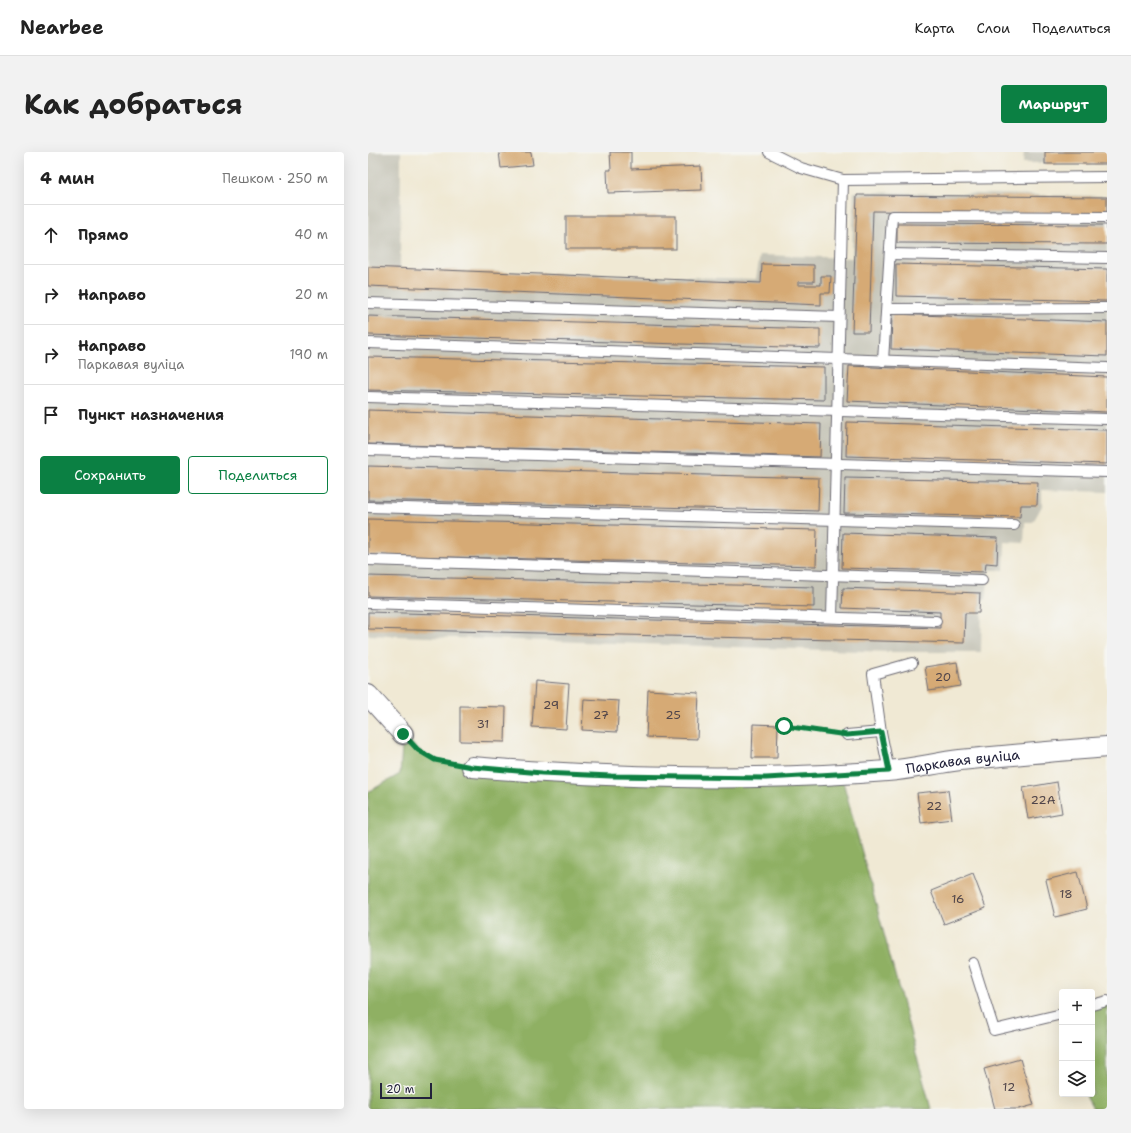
<!DOCTYPE html>
<html lang="ru">
<head>
<meta charset="utf-8">
<style>
	body { margin:0; font-family:"Shantell Sans",sans-serif; background:#f2f2f2; color:#222 }
	.controls { position:absolute; right:12px; bottom:12px; display:grid; overflow:hidden; border-radius:4px; box-shadow:0 4px 16px #0002 }
	.controls button { width:36px; height:36px; display:grid; place-items:center; padding:0; border:0; border-bottom:1px solid #e0e0e0; background:#fff; color:#222; font:20px sans-serif }
	.scale { position:absolute; left:12px; bottom:10px; width:52px; box-sizing:border-box; padding-left:4px; border:2px solid #22223b; border-top:0; font-size:11px; line-height:14px; white-space:nowrap; color:#22223b; -webkit-text-stroke:3px #f6f6f2; paint-order:stroke }
	.stop { position:absolute; width:12px; height:12px; margin:-9px; border:3px solid #0b8043; border-radius:50%; background:#fff }
	.stop.end { background:#0b8043; border-color:#fff; box-shadow:0 1px 4px #0008 }
	.list { margin:0; padding:0; list-style:none }
	h2 { display:flex; justify-content:space-between; align-items:center; height:52px; margin:0; padding:0 16px; font-size:17px }
	h2 small { font-size:13px; font-weight:400; color:#767676 }
	.list li { display:grid; grid-template-columns:26px 1fr auto; gap:12px; align-items:center; box-sizing:border-box; height:60px; padding:0 16px; border-top:1px solid #e0e0e0 }
	.list b { display:block; font-size:15px; white-space:nowrap }
	.list p { margin:0; font-size:13px; white-space:nowrap; color:#767676 }
	.list em { font-size:13px; font-style:normal; color:#767676 }
	.actions { display:flex; gap:8px; padding:12px 16px }
	.actions a { flex:1; padding:9px 0; border:1px solid #0b8043; border-radius:4px; text-align:center; font-size:14px; color:#0b8043 }
	.actions .main { background:#0b8043; color:#fff }
	.icon { flex:none; width:22px; height:22px; fill:none; stroke:currentColor; stroke-width:2; stroke-linecap:round; stroke-linejoin:round }
	.map { position:relative; flex:none; width:739px; height:957px; overflow:hidden; border-radius:4px }
	header { display:flex; align-items:center; gap:24px; box-sizing:border-box; height:56px; padding:0 20px; background:#fff; border-bottom:1px solid #e0e0e0 }
	header strong { font-size:19px }
	nav { display:flex; gap:22px; margin-inline-start:auto; font-size:14px }
	.intro { display:flex; align-items:center; justify-content:space-between; box-sizing:border-box; height:96px; padding:0 24px }
	h1 { margin:0; font-size:28px }
	.button { padding:10px 18px; border-radius:4px; background:#0b8043; color:#fff; font-size:14px; font-weight:700 }
	main { display:flex; gap:24px; padding:0 24px }
	aside { flex:1; background:#fff; border-radius:4px; box-shadow:0 4px 16px #0002 }
	.map>svg:first-child { display:block }
	.industrial { fill:#c6c5b8 }
	.forest { fill:#8fb063; stroke:#58694f }
	.building { fill:#d6aa75 }
	.lines { fill:none; stroke-linecap:round; stroke-linejoin:round }
	.lane-casing { stroke:#6a6871; stroke-width:12 }
	.street-casing { stroke:#6a6871; stroke-width:22 }
	.path { stroke:#6a6871; stroke-width:2.5; stroke-dasharray:1 3; stroke-linecap:butt }
	.lane { stroke:#fff; stroke-width:10 }
	.street { stroke:#fff; stroke-width:20 }
	.route { stroke:#0b8043; stroke-width:5 }
	.labels { text-anchor:middle; stroke-width:3; stroke-linejoin:round; paint-order:stroke }
	.number-label { font-size:12px; fill:#4f444a }
	.street-label { font-size:14px; fill:#22223b; stroke:#f6f6f2 }
</style>
</head>
<body>
<header>
<strong>Nearbee</strong>
<nav><a>Карта</a><a>Слои</a><a>Поделиться</a></nav>
</header>
<div class="intro"><h1>Как добраться</h1><a class="button">Маршрут</a></div>
<main>
<aside>
<h2>4 мин<small>Пешком · 250 m</small></h2>
<ul class="list">
<li><svg class="icon" aria-label="ahead" viewBox="0 0 24 24"><path d="M12 20V5M6 11l6-6 6 6"/></svg><div><b>Прямо</b></div><em>40 m</em></li>
<li><svg class="icon" aria-label="right" viewBox="0 0 24 24"><path d="M7 20v-9h11M14 6l5 5-5 5"/></svg><div><b>Направо</b></div><em>20 m</em></li>
<li><svg class="icon" aria-label="right" viewBox="0 0 24 24"><path d="M7 20v-9h11M14 6l5 5-5 5"/></svg><div><b>Направо</b><p>Паркавая вуліца</p></div><em>190 m</em></li>
<li><svg class="icon" aria-label="arrive" viewBox="0 0 24 24"><path d="M6 21V4h12l-3 4 3 4H6"/></svg><div><b>Пункт назначения</b></div></li>
</ul>
<div class="actions"><a class="main">Сохранить</a><a>Поделиться</a></div>
</aside>
<div class="map">
<svg width="739" height="957" viewBox="0 0 739 957">
	<rect width="100%" height="100%" fill="#f6f6f2"/>
	<filter id="ink" filterUnits="userSpaceOnUse"><feTurbulence type="fractalNoise" baseFrequency=".025" numOctaves="2"/><feDisplacementMap in="SourceGraphic" scale="8" xChannelSelector="R" yChannelSelector="G"/><feConvolveMatrix kernelMatrix="1 2 1 2 8 2 1 2 1" color-interpolation-filters="sRGB"/></filter>
	<filter id="wash" filterUnits="userSpaceOnUse"><feTurbulence type="fractalNoise" baseFrequency=".012" numOctaves="4" result="noise"/><feDisplacementMap in="SourceGraphic" scale="16" xChannelSelector="R" yChannelSelector="G"/><feGaussianBlur stdDeviation="0.9" result="paint"/><feColorMatrix in="noise" values="0 0 0 0 0 0 0 0 0 0 0 0 0 0 0 0 0 1.4 0 .05"/><feComposite in="paint" operator="in"/></filter>
	<g filter="url(#wash)">
		<rect width="100%" height="100%" fill="#f0e9d4"/>
		<!-- industrial -->
		<g class="industrial">
			<path d="M0,0H33L32,117L388,127L392,103L484,106L486,40L739,44V340L674,338V354L665,370H657L656,391L637,390L636,418H621L618,447L614,448L613,500H524L0,483Z"/>
			<path d="M656,0H739V11H655Z"/>
		</g>
		<!-- forest -->
		<g class="forest">
			<path d="M35,582L50,598L67,608L104,615L473,622L563,957H0V640L32,622Z"/>
			<path d="M739,849V957H725L719,946L718,942H724V853Z"/>
		</g>
		<g id="blocks">
			<!-- building -->
			<g class="building">
				<path d="M131,0H163L165,13L133,16Z"/>
				<path d="M242,0H263V17L333,14L334,38L240,41L239,18H243Z"/>
				<rect x="677" y="0" width="62" height="12"/>
				<path d="M489,43L739,45V62L505,59L501,180H484Z"/>
				<rect x="198" y="64" width="110" height="33"/>
				<path d="M529,72L739,73V92L529,91Z"/>
				<path d="M394,112L446,113V130H430V133H453V124H463L462,141H453V153L0,134V115L393,131Z"/>
				<path d="M528,112L739,117V149L528,144Z"/>
				<path d="M524,162L739,170V204L523,197Z"/>
				<path d="M0,164L452,177V196L0,183Z"/>
				<path d="M0,205L456,215V248L0,238Z"/>
				<path d="M481,214L739,225V260L479,249Z"/>
				<path d="M0,258L453,272L452,305L0,292Z"/>
				<path d="M479,270L739,278V312L478,304Z"/>
				<path d="M0,314L451,326L450,359L0,348Z"/>
				<path d="M477,326L670,330L669,353H653L652,365L476,361Z"/>
				<path d="M0,367L449,378L448,414L0,403Z"/>
				<path d="M475,381L630,386L629,412L618,411L617,420L474,416Z"/>
				<path d="M0,424L446,435V455L0,444Z"/>
				<path d="M475,436L612,441L611,461H597L596,491L0,477V460L572,476V460L474,456Z"/>
				<path d="M589,510L593,534L561,539L557,515Z"/>
				<path d="M167,529L201,532L198,577L164,575Z"/>
				<path d="M280,538L331,541L329,587L278,585Z"/>
				<path d="M216,547L251,549L249,580L214,578Z"/>
				<path d="M92,554L138,555L137,590L92,589Z"/>
				<path d="M385,572L410,573L409,606H384Z"/>
				<path d="M689,630L694,661L660,667L655,636Z"/>
				<path d="M580,638L584,667L553,671L549,641Z"/>
				<path d="M710,720L719,757L687,765L678,728Z"/>
				<path d="M605,722L618,756L576,772L563,739Z"/>
				<path d="M652,907L666,953L651,957H627L616,917Z"/>
			</g>
		</g>
	</g>
	<g filter="url(#ink)">
		<use href="#blocks" fill-opacity="0" stroke="#6a6871" stroke-width="1"/>
		<g class="lines">
			<!-- lane casing -->
			<g class="lane-casing">
				<g id="lane">
					<path d="M401,0L433,16L475,28L739,25"/>
					<path d="M522,102L739,106"/>
					<path d="M0,151L471,165"/>
					<path d="M519,157L739,156"/>
					<path d="M0,191L739,216"/>
					<path d="M515,209L524,64L739,65"/>
					<path d="M0,245L739,267"/>
					<path d="M0,298L739,320"/>
					<path d="M0,355L646,373"/>
					<path d="M0,408L614,428"/>
					<path d="M0,451L568,469"/>
					<path d="M464,465L475,28"/>
					<path d="M479,583L513,580"/>
					<path d="M521,619L513,580L505,522L544,511"/>
					<path d="M605,811L626,878L694,862"/>
					<path d="M724,853L739,849"/>
				</g>
			</g>
			<!-- street casing -->
			<g class="street-casing">
				<g id="street">
					<path d="M0,543L35,582"/>
					<path id="s1" d="M104,615C242,626 381,630 519,619C544,617 568,611 592,608C641,603 690,599 739,595"/>
				</g>
			</g>
			<!-- path -->
			<g class="path">
				<path d="M412,573L467,581"/>
				<path d="M47,595C58,606 72,609 87,612"/>
			</g>
			<!-- lane -->
			<use href="#lane" class="lane"/>
			<!-- street -->
			<use href="#street" class="street"/>
		</g>
	</g>
	<g class="lines" filter="url(#ink)">
		<!-- route -->
		<path class="route" d="M35,582L50,598L67,608L104,615L174,621L243,624L398,626L521,619L513,580L479,583L416,574"/>
	</g>
	<g class="labels">
		<!-- number labels -->
		<g class="number-label">
			<text x="575" y="529">20</text>
			<text x="183" y="557">29</text>
			<text x="233" y="567">27</text>
			<text x="305" y="567">25</text>
			<text x="115" y="576">31</text>
			<text x="675" y="652">22А</text>
			<text x="566" y="658">22</text>
			<text x="698" y="746">18</text>
			<text x="590" y="751">16</text>
			<text x="641" y="939">12</text>
		</g>
		<!-- street labels -->
		<g class="street-label">
			<text dy="5" stroke="none"><textPath href="#s1" startOffset="492">Паркавая вуліца</textPath></text>
		</g>
	</g>
</svg>
<div class="controls">
<button>+</button>
<button>−</button>
<button><svg class="icon" aria-label="layers" viewBox="0 0 24 24"><path d="M12 4l9 5-9 5-9-5zM3 14l9 5 9-5"/></svg></button>
</div>
<div class="scale">20 m</div>
<div class="stop" style="left:416px;top:574px"></div>
<div class="stop end" style="left:35px;top:582px"></div>
</div>
</main>
</body>
</html>
